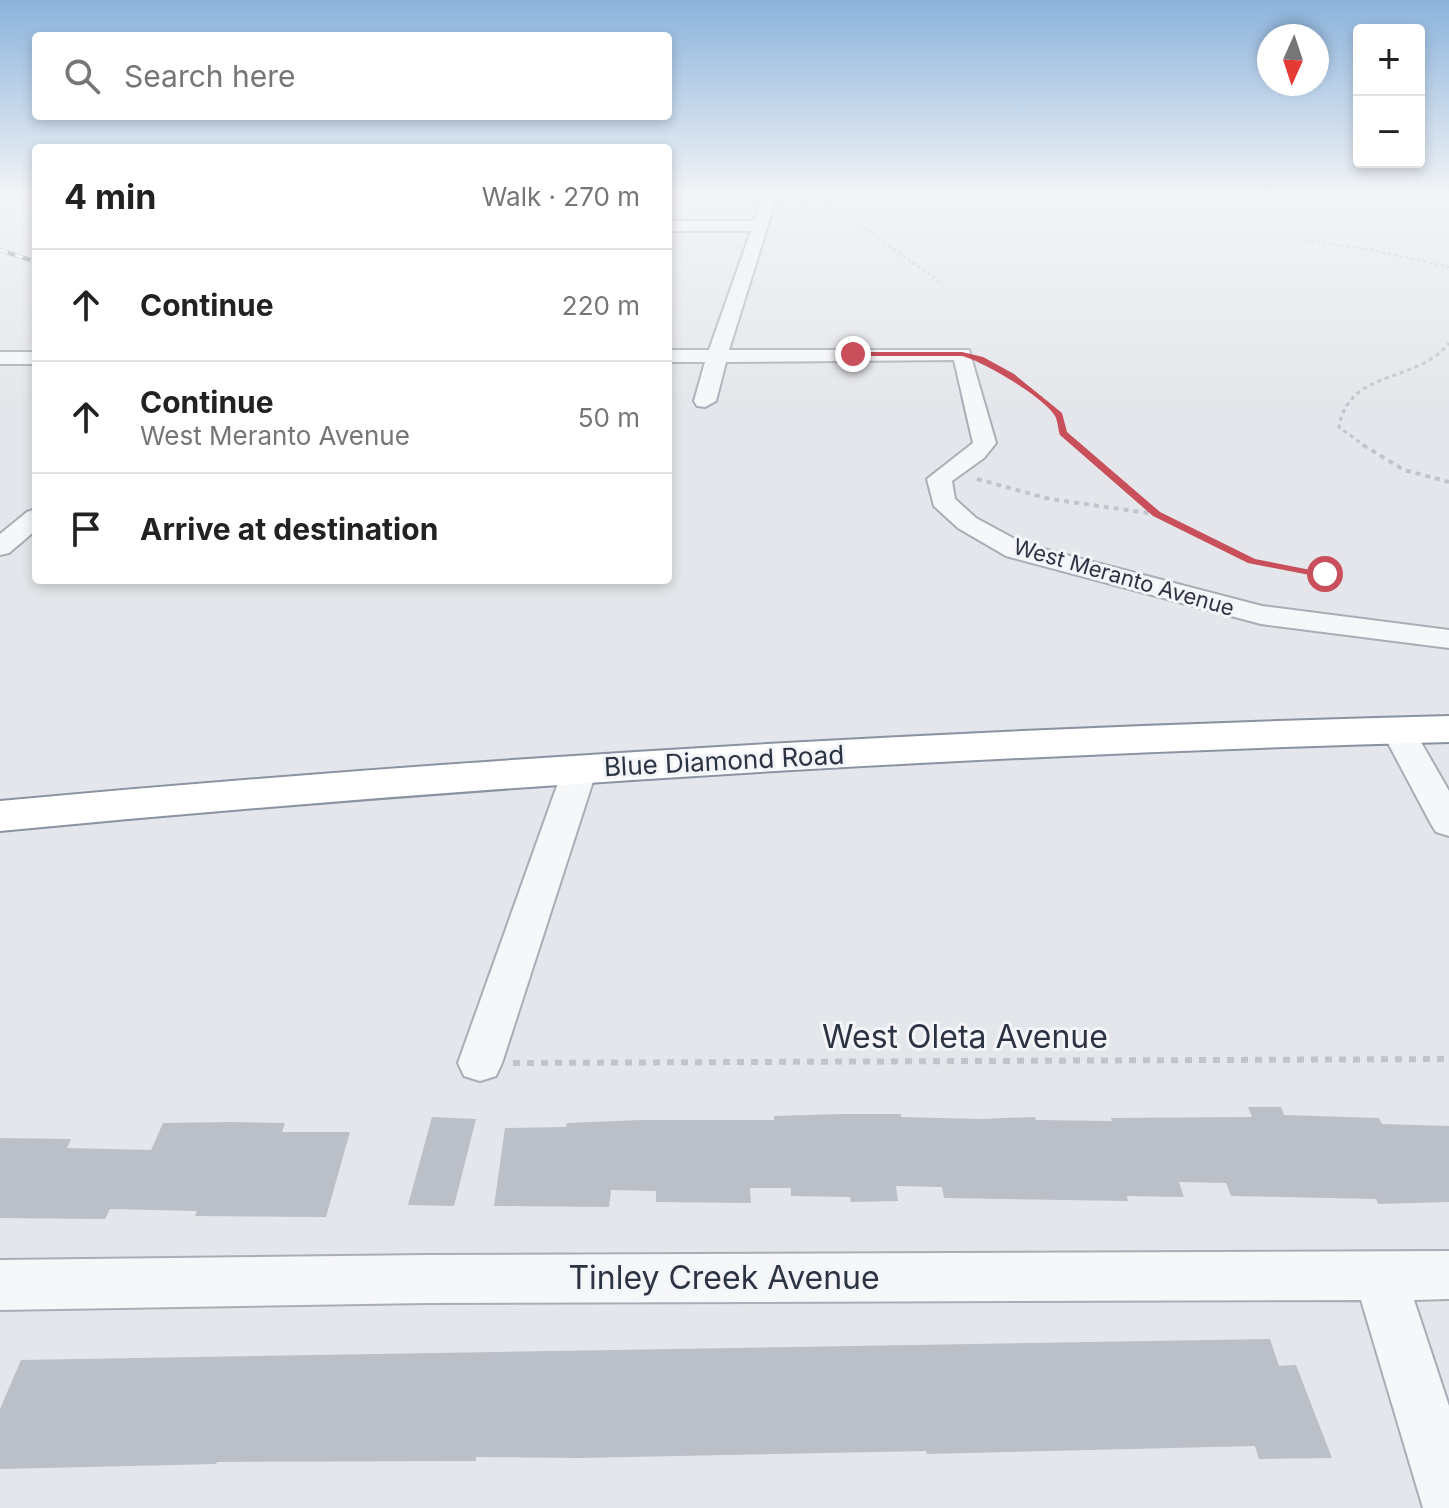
<!DOCTYPE html>
<html lang="en">
<head>
<meta charset="utf-8">
<style>
	body { margin:0; font-family:Inter,sans-serif; background:#f2f2f2; color:#222 }
	.controls { position:absolute; right:24px; top:24px; display:grid; overflow:hidden; border-radius:8px; box-shadow:0 4px 12px #0003 }
	.controls button { width:72px; height:72px; display:grid; place-items:center; padding:0; border:0; border-bottom:2px solid #e0e0e0; background:#fff; color:#222; font:40px sans-serif }
	.compass { position:absolute; left:1257px; top:24px; width:72px; height:72px; border-radius:50%; background:#fff; box-shadow:0 4px 12px #0003; rotate:183deg }
	.stop { position:absolute; width:24px; height:24px; margin:-18px; border:6px solid #c94f5a; border-radius:50%; background:#fff }
	.stop.end { background:#c94f5a; border-color:#fff; box-shadow:0 2px 8px #0008 }
	.list { margin:0; padding:0; list-style:none }
	h2 { display:flex; justify-content:space-between; align-items:center; height:104px; margin:0; padding:0 32px; font-size:34px }
	h2 small { font-size:26px; font-weight:400; color:#767676 }
	.list li { display:grid; grid-template-columns:52px 1fr auto; gap:24px; align-items:center; box-sizing:border-box; height:112px; padding:0 32px; border-top:2px solid #e0e0e0 }
	.list b { display:block; font-size:30px; white-space:nowrap }
	.list p { margin:0; font-size:26px; white-space:nowrap; color:#767676 }
	.list em { font-size:26px; font-style:normal; color:#767676 }
	.icon { flex:none; width:44px; height:44px; fill:none; stroke:currentColor; stroke-width:2; stroke-linecap:round; stroke-linejoin:round }
	.map { position:relative; flex:none; width:1449px; height:1508px; overflow:hidden }
	.search { position:absolute; background:#fff; box-shadow:0 4px 12px #0003; left:32px; top:32px; width:640px; height:88px; display:flex; align-items:center; gap:20px; box-sizing:border-box; padding:0 28px; border-radius:8px; color:#767676; font-size:30px }
	.panel { position:absolute; background:#fff; box-shadow:0 4px 12px #0003; left:32px; top:144px; width:640px; height:440px; border-radius:8px }
	.map>svg:first-child { display:block }
	.building { fill:#bbbfc8 }
	.lines { fill:none; stroke-linecap:round; stroke-linejoin:round }
	.minor-casing { stroke:#a9adb5; stroke-width:4 }
	.highway-casing { stroke:#8b93a1; stroke-width:4 }
	.path-far3 { stroke:#c1c4ca; stroke-width:2; stroke-dasharray:3 3; stroke-linecap:butt }
	.path-far2 { stroke:#c1c4ca; stroke-width:3; stroke-dasharray:4 4; stroke-linecap:butt }
	.path-far1 { stroke:#c1c4ca; stroke-width:4; stroke-dasharray:5 5; stroke-linecap:butt }
	.path { stroke:#c1c4ca; stroke-width:6; stroke-dasharray:7 7; stroke-linecap:butt }
	.minor { fill:#f6f7f9; fill-rule:evenodd }
	.highway { fill:#fff; fill-rule:evenodd }
	.rail-casing { stroke:#7e8594; stroke-width:4 }
	.rail { stroke:#f3f5f8; stroke-width:3; stroke-dasharray:8; stroke-linecap:butt }
	.route { fill:#c94f5a }
	.labels { text-anchor:middle; stroke-width:6; stroke-linejoin:round; paint-order:stroke }
	.far-street-label { font-size:22px; fill:#2c3343; stroke:#f3f5f8 }
	.street-label { font-size:26px; fill:#2c3343; stroke:#f3f5f8 }
	.near-street-label { font-size:32px; fill:#2c3343; stroke:#f3f5f8 }
</style>
</head>
<body>
<div class="map">
<svg width="1449" height="1508" viewBox="0 0 1449 1508">
	<rect width="100%" height="100%" fill="#e4e6eb"/>
	<!-- building -->
	<g class="building">
		<path d="M1248,1107H1281L1284,1115L1379,1118L1382,1124L1449,1126V1202L1378,1204L1376,1199L1231,1196L1226,1183L1179,1182L1184,1197L1127,1196L1128,1201L944,1198L942,1187L896,1186L898,1201L851,1202L850,1197L791,1196V1188H750L751,1203L656,1202V1191L611,1190L609,1207L494,1206L505,1128L566,1127L567,1123L640,1120H774V1116L842,1114H901V1117L979,1119L1035,1117L1036,1120L1112,1121L1111,1118L1252,1117Z"/>
		<path d="M432,1117L476,1119L454,1206L408,1205Z"/>
		<path d="M232,1122L285,1123L282,1132H350L326,1217L195,1216L197,1211L110,1209L105,1219L0,1218V1138L71,1139L67,1148L151,1150L163,1123Z"/>
		<path d="M1270,1339L1279,1366L1296,1365L1332,1458L1259,1459L1255,1446L927,1454L926,1451L579,1458L476,1457V1461L217,1462L216,1464L0,1469V1409L21,1360Z"/>
	</g>
	<g class="lines">
		<!-- minor casing -->
		<g class="minor-casing">
			<g id="minor">
				<path d="M763,196H777L729,350H969L996,443L984,458L952,481L955,499L976,518L1024,544L1262,606L1449,630V648L1261,624L1006,556L958,528L934,506L927,479L973,443L954,360L726,362L716,401L705,407L697,406L694,401L705,362H668V350H709L751,231H668V221H754Z"/>
				<rect x="0" y="352" width="36" height="12"/>
				<path d="M36,509V530L9,553L0,555V534L27,512Z"/>
				<path d="M1398,720L1410,723L1449,791V836L1436,832L1431,824L1381,730L1386,723Z"/>
				<path d="M580,758L592,762L597,769L502,1063L496,1076L480,1081L464,1076L458,1063L563,769L568,762Z"/>
				<path d="M1449,1251V1299L1414,1300L1449,1406V1508H1423L1361,1300L428,1303L0,1310V1260L428,1255Z"/>
			</g>
		</g>
		<!-- highway casing -->
		<g class="highway-casing">
			<path id="highway" d="M1449,716V742C965,755 482,785 0,831V801C482,757 965,728 1449,716Z"/>
		</g>
		<!-- path-far3 -->
		<g class="path-far3">
			<path d="M813,196L853,220L939,281"/>
			<path d="M826,196H904"/>
			<path d="M788,202L830,198"/>
			<path d="M1305,240L1372,250L1449,267"/>
		</g>
		<!-- path-far2 -->
		<g class="path-far2">
			<path d="M986,361C1001,370 1052,401 1059,415C1069,433 1059,429 1079,447"/>
			<path d="M1366,447L1339,427C1349,368 1417,384 1449,343"/>
		</g>
		<!-- path-far1 -->
		<g class="path-far1">
			<path d="M1076,445L1156,514L1252,561L1340,578"/>
			<path d="M1363,445L1404,470L1449,482"/>
			<path d="M977,479L1050,499L1155,514"/>
		</g>
		<!-- path -->
		<path class="path" d="M513,1063L1449,1059"/>
		<!-- minor -->
		<use href="#minor" class="minor"/>
		<!-- highway -->
		<use href="#highway" class="highway"/>
		<!-- rail casing -->
		<g class="rail-casing">
			<path id="rail" d="M0,250L36,262"/>
		</g>
		<!-- rail -->
		<use href="#rail" class="rail"/>
	</g>
	<!-- sky -->
	<linearGradient id="sky" x2="0" y2="1"><stop stop-color="#8bb3dc"/><stop offset="0.48" stop-color="#f3f4f6"/><stop offset="1" stop-color="#f3f4f6" stop-opacity="0"/></linearGradient>
	<rect width="1449" height="407" fill="url(#sky)"/>
	<!-- route -->
	<path class="route" d="M853,352H962L983,357L1014,374L1062,413L1067,432L1160,512L1255,559L1331,574L1325,578L1248,563L1153,516L1060,435C1058,430 1058,421 1055,416C1045,398 983,361 962,356H851Z"/>
	<g class="labels">
		<!-- far-street labels -->
		<g class="far-street-label">
			<text transform="translate(1124 577) rotate(16)" y="8">West Meranto Avenue</text>
		</g>
		<!-- street labels -->
		<g class="street-label">
			<text transform="translate(724 761) rotate(-3)" y="9">Blue Diamond Road</text>
		</g>
		<!-- near-street labels -->
		<g class="near-street-label">
			<text x="965" y="1048">West Oleta Avenue</text>
			<text x="724" y="1289">Tinley Creek Avenue</text>
		</g>
	</g>
</svg>
<div class="controls">
<button>+</button>
<button>−</button>
</div>
<svg class="compass" viewBox="-18 -18 36 36"><path d="M0-13l5 13h-10z" fill="#e53935"/><path d="M0 13l5-13h-10z" fill="#767676"/></svg>
<div class="stop" style="left:1325px;top:574px"></div>
<div class="stop end" style="left:853px;top:354px"></div>
<div class="search"><svg class="icon" aria-label="search" viewBox="0 0 24 24"><circle cx="10" cy="10" r="6"/><path d="M15 15l6 6"/></svg>Search here</div>
<section class="panel">
<h2>4 min<small>Walk · 270 m</small></h2>
<ul class="list">
<li><svg class="icon" aria-label="ahead" viewBox="0 0 24 24"><path d="M12 20V5M6 11l6-6 6 6"/></svg><div><b>Continue</b></div><em>220 m</em></li>
<li><svg class="icon" aria-label="ahead" viewBox="0 0 24 24"><path d="M12 20V5M6 11l6-6 6 6"/></svg><div><b>Continue</b><p>West Meranto Avenue</p></div><em>50 m</em></li>
<li><svg class="icon" aria-label="arrive" viewBox="0 0 24 24"><path d="M6 21V4h12l-3 4 3 4H6"/></svg><div><b>Arrive at destination</b></div></li>
</ul>
</section>
</div>
</body>
</html>
